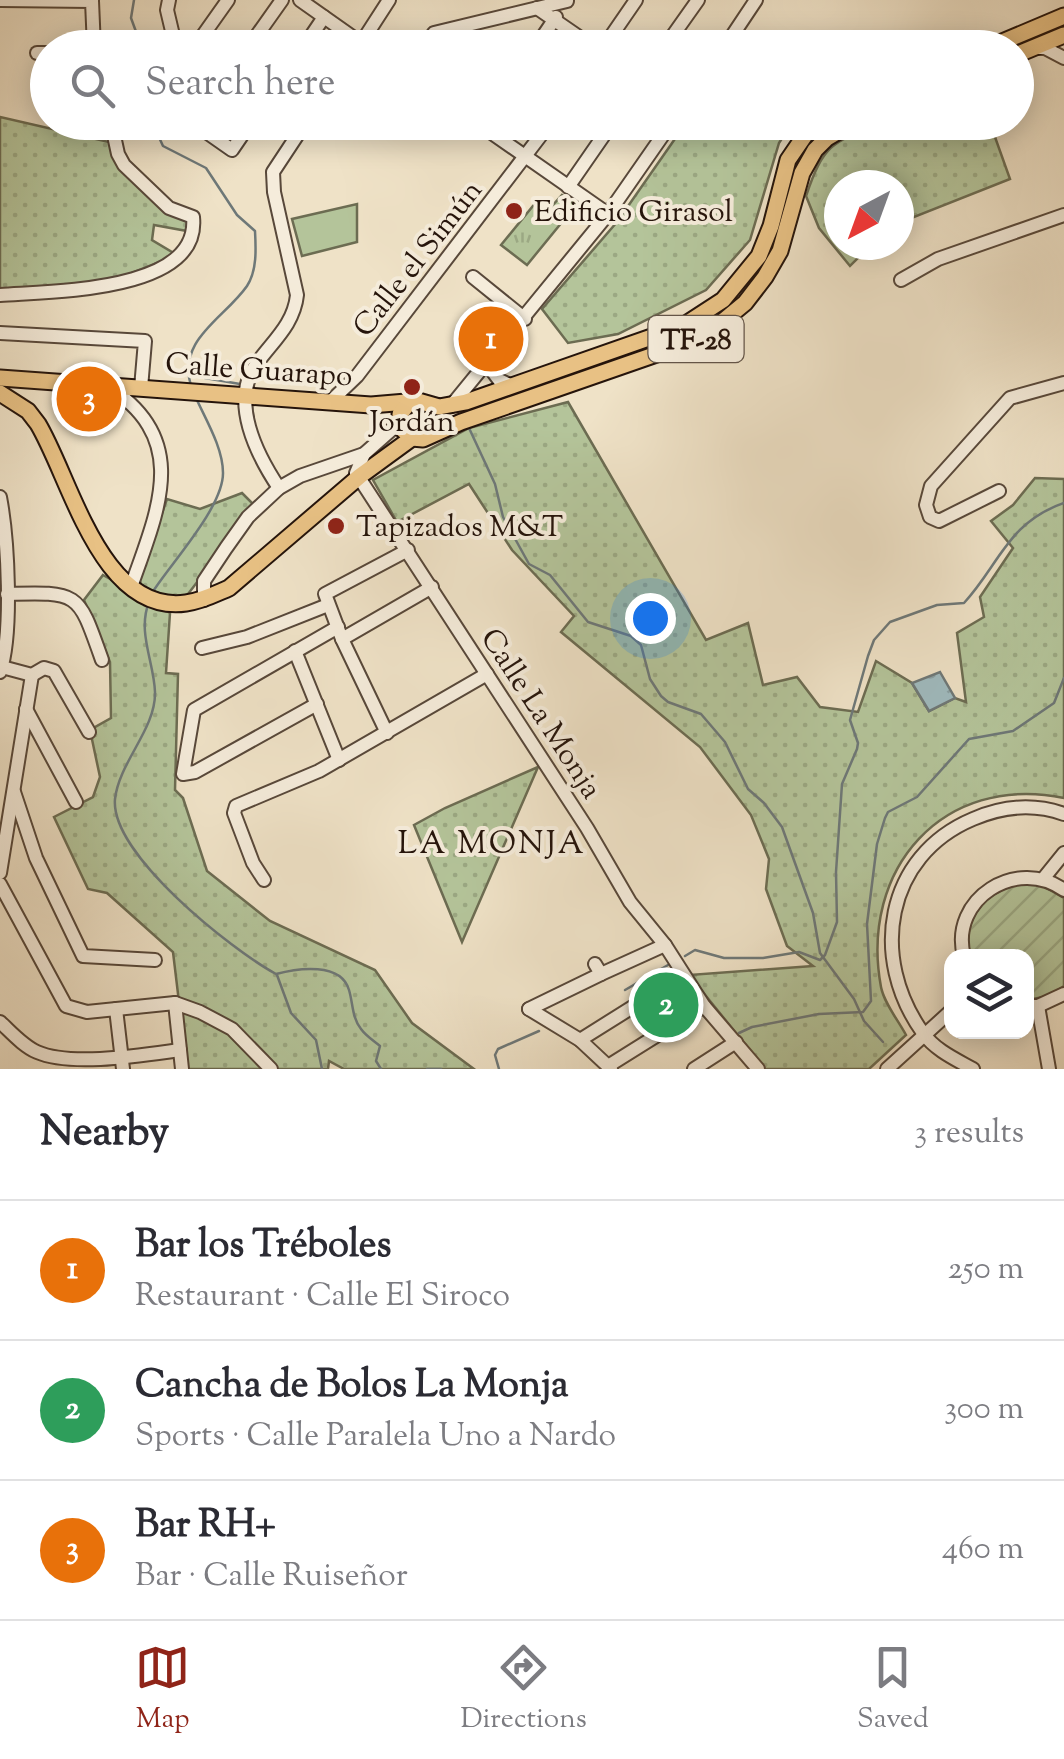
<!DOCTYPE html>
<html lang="en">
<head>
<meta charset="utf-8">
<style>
	body { margin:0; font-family:"Sorts Mill Goudy",serif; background:#f7f7f7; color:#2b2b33 }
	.controls { position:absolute; right:30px; bottom:30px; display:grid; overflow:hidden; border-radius:20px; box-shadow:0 5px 25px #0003 }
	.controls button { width:90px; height:90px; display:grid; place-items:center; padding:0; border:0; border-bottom:2px solid #e1e1e2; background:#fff; color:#2b2b33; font:50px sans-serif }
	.compass { position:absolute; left:824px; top:170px; width:90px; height:90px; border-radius:50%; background:#fff; box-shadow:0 5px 25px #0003; rotate:221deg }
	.you { position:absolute; left:650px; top:618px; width:35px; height:35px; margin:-25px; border:8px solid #fff; border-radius:50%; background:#1a73e8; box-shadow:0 0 0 15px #1a73e833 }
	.badge { display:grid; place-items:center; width:65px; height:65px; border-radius:50%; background:#8f2418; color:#fff; font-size:32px; font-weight:700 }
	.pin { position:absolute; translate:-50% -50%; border:5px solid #fff; box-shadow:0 2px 10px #0006 }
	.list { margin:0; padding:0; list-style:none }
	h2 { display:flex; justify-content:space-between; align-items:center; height:130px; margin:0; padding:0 40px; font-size:42px }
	h2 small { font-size:32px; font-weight:400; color:#7c7c81 }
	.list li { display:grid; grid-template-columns:65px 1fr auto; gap:30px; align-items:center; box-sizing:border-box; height:140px; padding:0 40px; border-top:2px solid #e1e1e2 }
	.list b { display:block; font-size:38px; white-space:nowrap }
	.list p { margin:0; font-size:32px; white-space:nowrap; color:#7c7c81 }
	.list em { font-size:32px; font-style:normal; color:#7c7c81 }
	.icon { flex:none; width:55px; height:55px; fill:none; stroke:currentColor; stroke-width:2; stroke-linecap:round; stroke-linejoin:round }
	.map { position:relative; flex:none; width:1064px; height:1069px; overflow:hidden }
	.search { position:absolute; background:#fff; box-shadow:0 5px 25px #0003; left:30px; right:30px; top:30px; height:110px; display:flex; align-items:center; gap:25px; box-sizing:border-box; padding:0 35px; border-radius:55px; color:#7c7c81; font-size:38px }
	.sheet { height:550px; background:#fff }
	nav { display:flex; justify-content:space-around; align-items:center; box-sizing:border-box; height:140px; border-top:2px solid #e1e1e2; background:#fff; font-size:28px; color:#7c7c81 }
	nav a { display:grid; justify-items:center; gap:5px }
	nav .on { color:#8f2418 }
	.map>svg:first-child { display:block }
	.grass { fill:url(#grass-dots); stroke:#6c6c52; stroke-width:2.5 }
	.park { fill:url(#park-tufts); stroke:#6c6c52; stroke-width:2.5 }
	.garden { fill:url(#garden-furrows); stroke:#6c6c52; stroke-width:2.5 }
	.pitch { fill:#b4c49a; stroke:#6c6c52; stroke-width:2.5 }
	.water { fill:url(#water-ripples); stroke:#6e7878; stroke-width:2.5 }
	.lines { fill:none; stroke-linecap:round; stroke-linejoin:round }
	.stream { stroke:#6e7878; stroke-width:2.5 }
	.minor-casing { stroke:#58483a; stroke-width:16 }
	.major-casing { stroke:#25140b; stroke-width:19 }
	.minor { stroke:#f5ecdb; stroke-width:12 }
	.major { stroke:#e8c184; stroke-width:15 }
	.poi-dot { fill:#8f2418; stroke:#f5ecdb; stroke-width:4 }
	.labels { text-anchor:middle; stroke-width:8; stroke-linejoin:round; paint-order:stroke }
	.shield { fill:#f5ecdb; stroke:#635549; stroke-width:2.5 }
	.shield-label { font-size:28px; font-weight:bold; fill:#25140b }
	.poi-label { font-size:30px; fill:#25140b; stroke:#f5ecdb; text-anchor:start }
	.street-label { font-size:30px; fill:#25140b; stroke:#f5ecdb }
	.neighbourhood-label { font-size:32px; letter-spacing:2.5px; fill:#25140b; stroke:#f5ecdb }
</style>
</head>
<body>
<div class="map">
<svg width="1064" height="1069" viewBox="0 0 1064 1069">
	<defs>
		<pattern id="grass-dots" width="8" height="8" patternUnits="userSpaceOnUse" patternTransform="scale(2.5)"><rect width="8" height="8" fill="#b4c49a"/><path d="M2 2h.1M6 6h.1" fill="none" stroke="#9ba883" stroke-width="1.8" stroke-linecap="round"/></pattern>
		<pattern id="park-tufts" width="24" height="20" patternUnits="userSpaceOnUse" patternTransform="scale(2.5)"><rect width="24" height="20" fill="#b4c49a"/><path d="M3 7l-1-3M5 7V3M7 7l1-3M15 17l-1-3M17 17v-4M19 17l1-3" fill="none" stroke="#9ba883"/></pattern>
		<pattern id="garden-furrows" width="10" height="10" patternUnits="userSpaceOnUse" patternTransform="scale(2.5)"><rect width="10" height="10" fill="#b4c49a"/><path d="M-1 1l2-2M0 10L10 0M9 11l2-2" fill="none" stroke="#9ba883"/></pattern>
		<pattern id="water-ripples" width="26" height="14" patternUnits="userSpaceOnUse" patternTransform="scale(2.5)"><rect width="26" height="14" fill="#9fbbc0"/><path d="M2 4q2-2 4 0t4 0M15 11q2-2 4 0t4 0" fill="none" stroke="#89a0a4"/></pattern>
	</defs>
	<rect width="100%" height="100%" fill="#efe2c7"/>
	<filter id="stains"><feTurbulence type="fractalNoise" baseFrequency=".002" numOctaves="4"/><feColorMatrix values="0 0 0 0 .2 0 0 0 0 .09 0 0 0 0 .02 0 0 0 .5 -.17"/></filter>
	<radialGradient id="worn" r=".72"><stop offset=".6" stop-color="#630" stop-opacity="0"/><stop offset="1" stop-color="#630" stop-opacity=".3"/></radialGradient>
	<!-- grass -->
	<g class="grass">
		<path d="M0,117L109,142C126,184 151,200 190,219L187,231L154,225L152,240L177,255L109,282L0,290Z"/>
		<path d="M686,123H792L779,143L750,240L706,290L618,334L568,343L542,309L617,222Z"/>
		<path d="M883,123H990L1010,179L899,223V185H839V245H871L850,266L819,228L806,196C824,143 832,142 883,123Z"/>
		<path d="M568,402L706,640L748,623L763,685L797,677L820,707L858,712L876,661L912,683L929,711L955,698L966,702L957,633L984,617L980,597L1013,548L991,521L1013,505L1035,478L1064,479V798C943,773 859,869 881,987C884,1003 898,1020 906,1035L869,1069H765L689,975L813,966L787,946L766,889L769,859L751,815L700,747L561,632L574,616L512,550L469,484L397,522L373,480L469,428Z"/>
		<path d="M242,493L255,506L185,598H172L142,587L139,579L167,499L200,509Z"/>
		<path d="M103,575L170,613L166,673L178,674L175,790L183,798L207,871L270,921L375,970L412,1023L474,1069H344L329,1061L328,1069H187L173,952L107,893L88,889L54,817L93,797L100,777L90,730L111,718L110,662L84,600Z"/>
		<path d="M538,767L462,942L414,825L445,808Z"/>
	</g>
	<!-- park -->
	<path class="park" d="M562,195L576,205L527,265L501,245L537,201L551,207Z"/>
	<!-- garden -->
	<path class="garden" d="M1022,883L1041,885L1064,898V986L1049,996L1027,1000L1026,956H970C961,918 986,891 1022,883Z"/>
	<!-- pitch -->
	<path class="pitch" d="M357,204V242L302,256L292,219Z"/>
	<!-- water -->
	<path class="water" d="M940,672L955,698L929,711L912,683Z"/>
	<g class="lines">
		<!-- stream -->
		<g class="stream">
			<path d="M134,0L131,18L142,48"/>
			<path d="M152,122L163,146L206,168L237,215L255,231C256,249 257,271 247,286C224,319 177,339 191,386"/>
			<path d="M189,363L205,378L240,384"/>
			<path d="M469,428L495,484L503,517L529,564L550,575L588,622L631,636L641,645L650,679L661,696L668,702L701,714L725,742L748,789L764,803L782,827L813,913L820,953L854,999L864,1021L883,1042"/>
			<path d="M154,590C173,561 223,507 223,473C223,448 206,420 196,398"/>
			<path d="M149,602C137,632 154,662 155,692C156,729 119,762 115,799C110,854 232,950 276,974C298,968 341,962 349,990C353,1003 352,1018 361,1029C366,1036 374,1041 380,1046L376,1061L381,1069"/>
			<path d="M685,956L695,950L724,958H763L799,952L820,960L825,955L837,922L836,872L842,784L857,749L858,743L850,720L868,656L874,640L890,622L937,605L964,603C999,565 1008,522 1064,503"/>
			<path d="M277,975L291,1013L316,1040L322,1069"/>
			<path d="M625,990L668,965"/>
			<path d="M739,1033L752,1027L819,1014L863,1012L871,1001L867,924L877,844L885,818L888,812L917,797L969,739L1013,731L1054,703L1064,678"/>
			<path d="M427,1069H441"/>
			<path d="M499,1069L495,1055L498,1049L539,1031"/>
		</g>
		<!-- minor casing -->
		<g class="minor-casing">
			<g id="minor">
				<path d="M0,0L92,1L94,48"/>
				<path d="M169,0L167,10L176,48"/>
				<path d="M300,0L368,48"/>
				<path d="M537,8L595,48"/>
				<path d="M194,48L228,0"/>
				<path d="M248,48L282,0"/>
				<path d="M303,48L324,17"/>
				<path d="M358,48L389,0"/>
				<path d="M423,48L434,33L567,1"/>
				<path d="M535,48L556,17"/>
				<path d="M603,48L636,0"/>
				<path d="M664,48L698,0"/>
				<path d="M724,48L756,0"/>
				<path d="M1034,48H1045L1064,58"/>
				<path d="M37,53H48"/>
				<path d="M197,122L202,129L232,150L251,122"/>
				<path d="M476,122L608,214"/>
				<path d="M568,187L613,122"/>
				<path d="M473,277L525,319"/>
				<path d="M901,280L938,259L1064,215"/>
				<path d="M0,295C50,291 201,293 193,217L169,208L124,165L118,154L111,122"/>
				<path d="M0,333L145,341L141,388"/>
				<path d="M497,354L493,372L499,380L512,386"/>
				<path d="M107,386C193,439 157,512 131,587"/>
				<path d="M331,401L357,376L551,122"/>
				<path d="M451,406L608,214L672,122"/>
				<path d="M364,454L356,473L587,828L630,902L665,945L704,1006L758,1069"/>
				<path d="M279,488C257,455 229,401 257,363C273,341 294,324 297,295L274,192L273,172L306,122"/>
				<path d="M999,491L939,521L930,517L926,505L931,486L1010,398L1064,383"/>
				<path d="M0,497C8,539 13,633 0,672"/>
				<path d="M7,594C80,592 78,592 102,660"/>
				<path d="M204,600V581L226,548L248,517L279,488L300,476L364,454L399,423"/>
				<path d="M342,639L432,587"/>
				<path d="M202,648L247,637L328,605"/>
				<path d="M295,651L339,760"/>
				<path d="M2,667L32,675L44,668L54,671L89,732"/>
				<path d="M317,704L195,772L183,774L194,710L338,627"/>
				<path d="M26,709L76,802"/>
				<path d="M387,733L342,639L325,594L408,550"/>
				<path d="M14,792L36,858L83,956L155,960"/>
				<path d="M0,873L32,675"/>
				<path d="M1043,879L1064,853"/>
				<path d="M264,880L253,863L234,813L236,806L319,771L487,674"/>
				<path d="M0,884L66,1006L87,1012L175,1003L200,1012L232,1029L271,1069"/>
				<path d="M964,956C949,899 1017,856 1064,890"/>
				<path d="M601,974L665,945"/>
				<path d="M175,1003L182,1069"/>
				<path d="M1026,1006H1038L1064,994"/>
				<path d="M1038,1006L1049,1069"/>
				<path d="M116,1009L123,1069"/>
				<path d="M529,1009L580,1040L611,1069"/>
				<path d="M529,1009L601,974L595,964"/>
				<path d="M0,1022C11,1032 23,1046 37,1052C71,1067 143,1055 180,1050"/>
				<path d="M580,1040L682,976"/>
				<path d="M608,1066L704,1006"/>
				<path d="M694,1069L736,1042"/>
				<path d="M887,1069L952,1010"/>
				<path d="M973,1069C955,1059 935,1050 923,1033C869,958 885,856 973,819C1003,806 1033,803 1064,814"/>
			</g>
		</g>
		<!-- major casing -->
		<g class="major-casing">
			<g id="major">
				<path d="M988,48L1064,16"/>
				<path d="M1016,55L1064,35"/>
				<path d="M0,378L371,405L418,401L439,407L466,402L683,326L723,300L759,256L771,226L788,160L814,122"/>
				<path d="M0,393L28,411L38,424C71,479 101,615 186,603C202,601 215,594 229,588L360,476L412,438"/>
				<path d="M408,404L400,414L401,428L412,438L423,439L461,422L671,349L722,322L745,303L765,277L780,251L802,173L815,150L827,138L854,122"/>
			</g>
		</g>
		<!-- minor -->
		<use href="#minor" class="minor"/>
		<!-- major -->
		<use href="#major" class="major"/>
	</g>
	<!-- markers -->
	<g class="poi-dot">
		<circle cx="514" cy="211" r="10"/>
		<circle cx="412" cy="387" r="10"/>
		<circle cx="336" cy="526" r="10"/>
	</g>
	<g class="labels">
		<!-- shield labels -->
		<rect class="shield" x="648.5" y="316" width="95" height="46" rx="8"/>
		<g class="shield-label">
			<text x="696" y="349">TF-28</text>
		</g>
		<!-- poi labels -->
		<g class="poi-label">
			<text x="534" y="221">Edificio Girasol</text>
			<text x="412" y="431" text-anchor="middle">Jordán</text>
			<text x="356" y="536">Tapizados M&amp;T</text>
		</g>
		<!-- street labels -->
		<g class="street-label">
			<text transform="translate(417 258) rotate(-52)" y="10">Calle el Simún</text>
			<text transform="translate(259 369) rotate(4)" y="10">Calle Guarapo</text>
			<text transform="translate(542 713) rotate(57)" y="10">Calle La Monja</text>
		</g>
		<!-- neighbourhood labels -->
		<g class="neighbourhood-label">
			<text x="492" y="853">LA MONJA</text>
		</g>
	</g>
	<rect width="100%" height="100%" filter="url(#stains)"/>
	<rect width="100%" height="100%" fill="url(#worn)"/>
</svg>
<div class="controls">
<button><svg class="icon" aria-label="layers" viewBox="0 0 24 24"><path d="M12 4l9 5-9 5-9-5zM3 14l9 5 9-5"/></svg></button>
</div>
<svg class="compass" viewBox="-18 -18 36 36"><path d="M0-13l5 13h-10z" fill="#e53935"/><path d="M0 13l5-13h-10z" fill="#7c7c81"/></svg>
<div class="you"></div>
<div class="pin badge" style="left:491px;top:339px;background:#e8710a">1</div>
<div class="pin badge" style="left:666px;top:1005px;background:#2e9e5b">2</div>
<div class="pin badge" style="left:89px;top:399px;background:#e8710a">3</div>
<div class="search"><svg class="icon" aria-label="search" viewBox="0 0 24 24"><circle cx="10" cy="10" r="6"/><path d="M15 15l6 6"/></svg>Search here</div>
</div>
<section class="sheet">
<h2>Nearby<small>3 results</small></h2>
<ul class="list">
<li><span class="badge" style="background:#e8710a">1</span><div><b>Bar los Tréboles</b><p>Restaurant · Calle El Siroco</p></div><em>250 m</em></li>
<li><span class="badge" style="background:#2e9e5b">2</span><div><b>Cancha de Bolos La Monja</b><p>Sports · Calle Paralela Uno a Nardo</p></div><em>300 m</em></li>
<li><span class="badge" style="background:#e8710a">3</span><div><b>Bar RH+</b><p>Bar · Calle Ruiseñor</p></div><em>460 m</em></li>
</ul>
</section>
<nav>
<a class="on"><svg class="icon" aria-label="map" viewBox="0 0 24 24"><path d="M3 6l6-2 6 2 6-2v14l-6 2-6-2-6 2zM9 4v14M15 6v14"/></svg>Map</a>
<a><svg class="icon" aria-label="directions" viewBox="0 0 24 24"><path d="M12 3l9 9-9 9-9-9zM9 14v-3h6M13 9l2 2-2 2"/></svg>Directions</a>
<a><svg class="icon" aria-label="saved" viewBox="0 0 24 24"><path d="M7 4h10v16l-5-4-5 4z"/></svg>Saved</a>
</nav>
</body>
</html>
